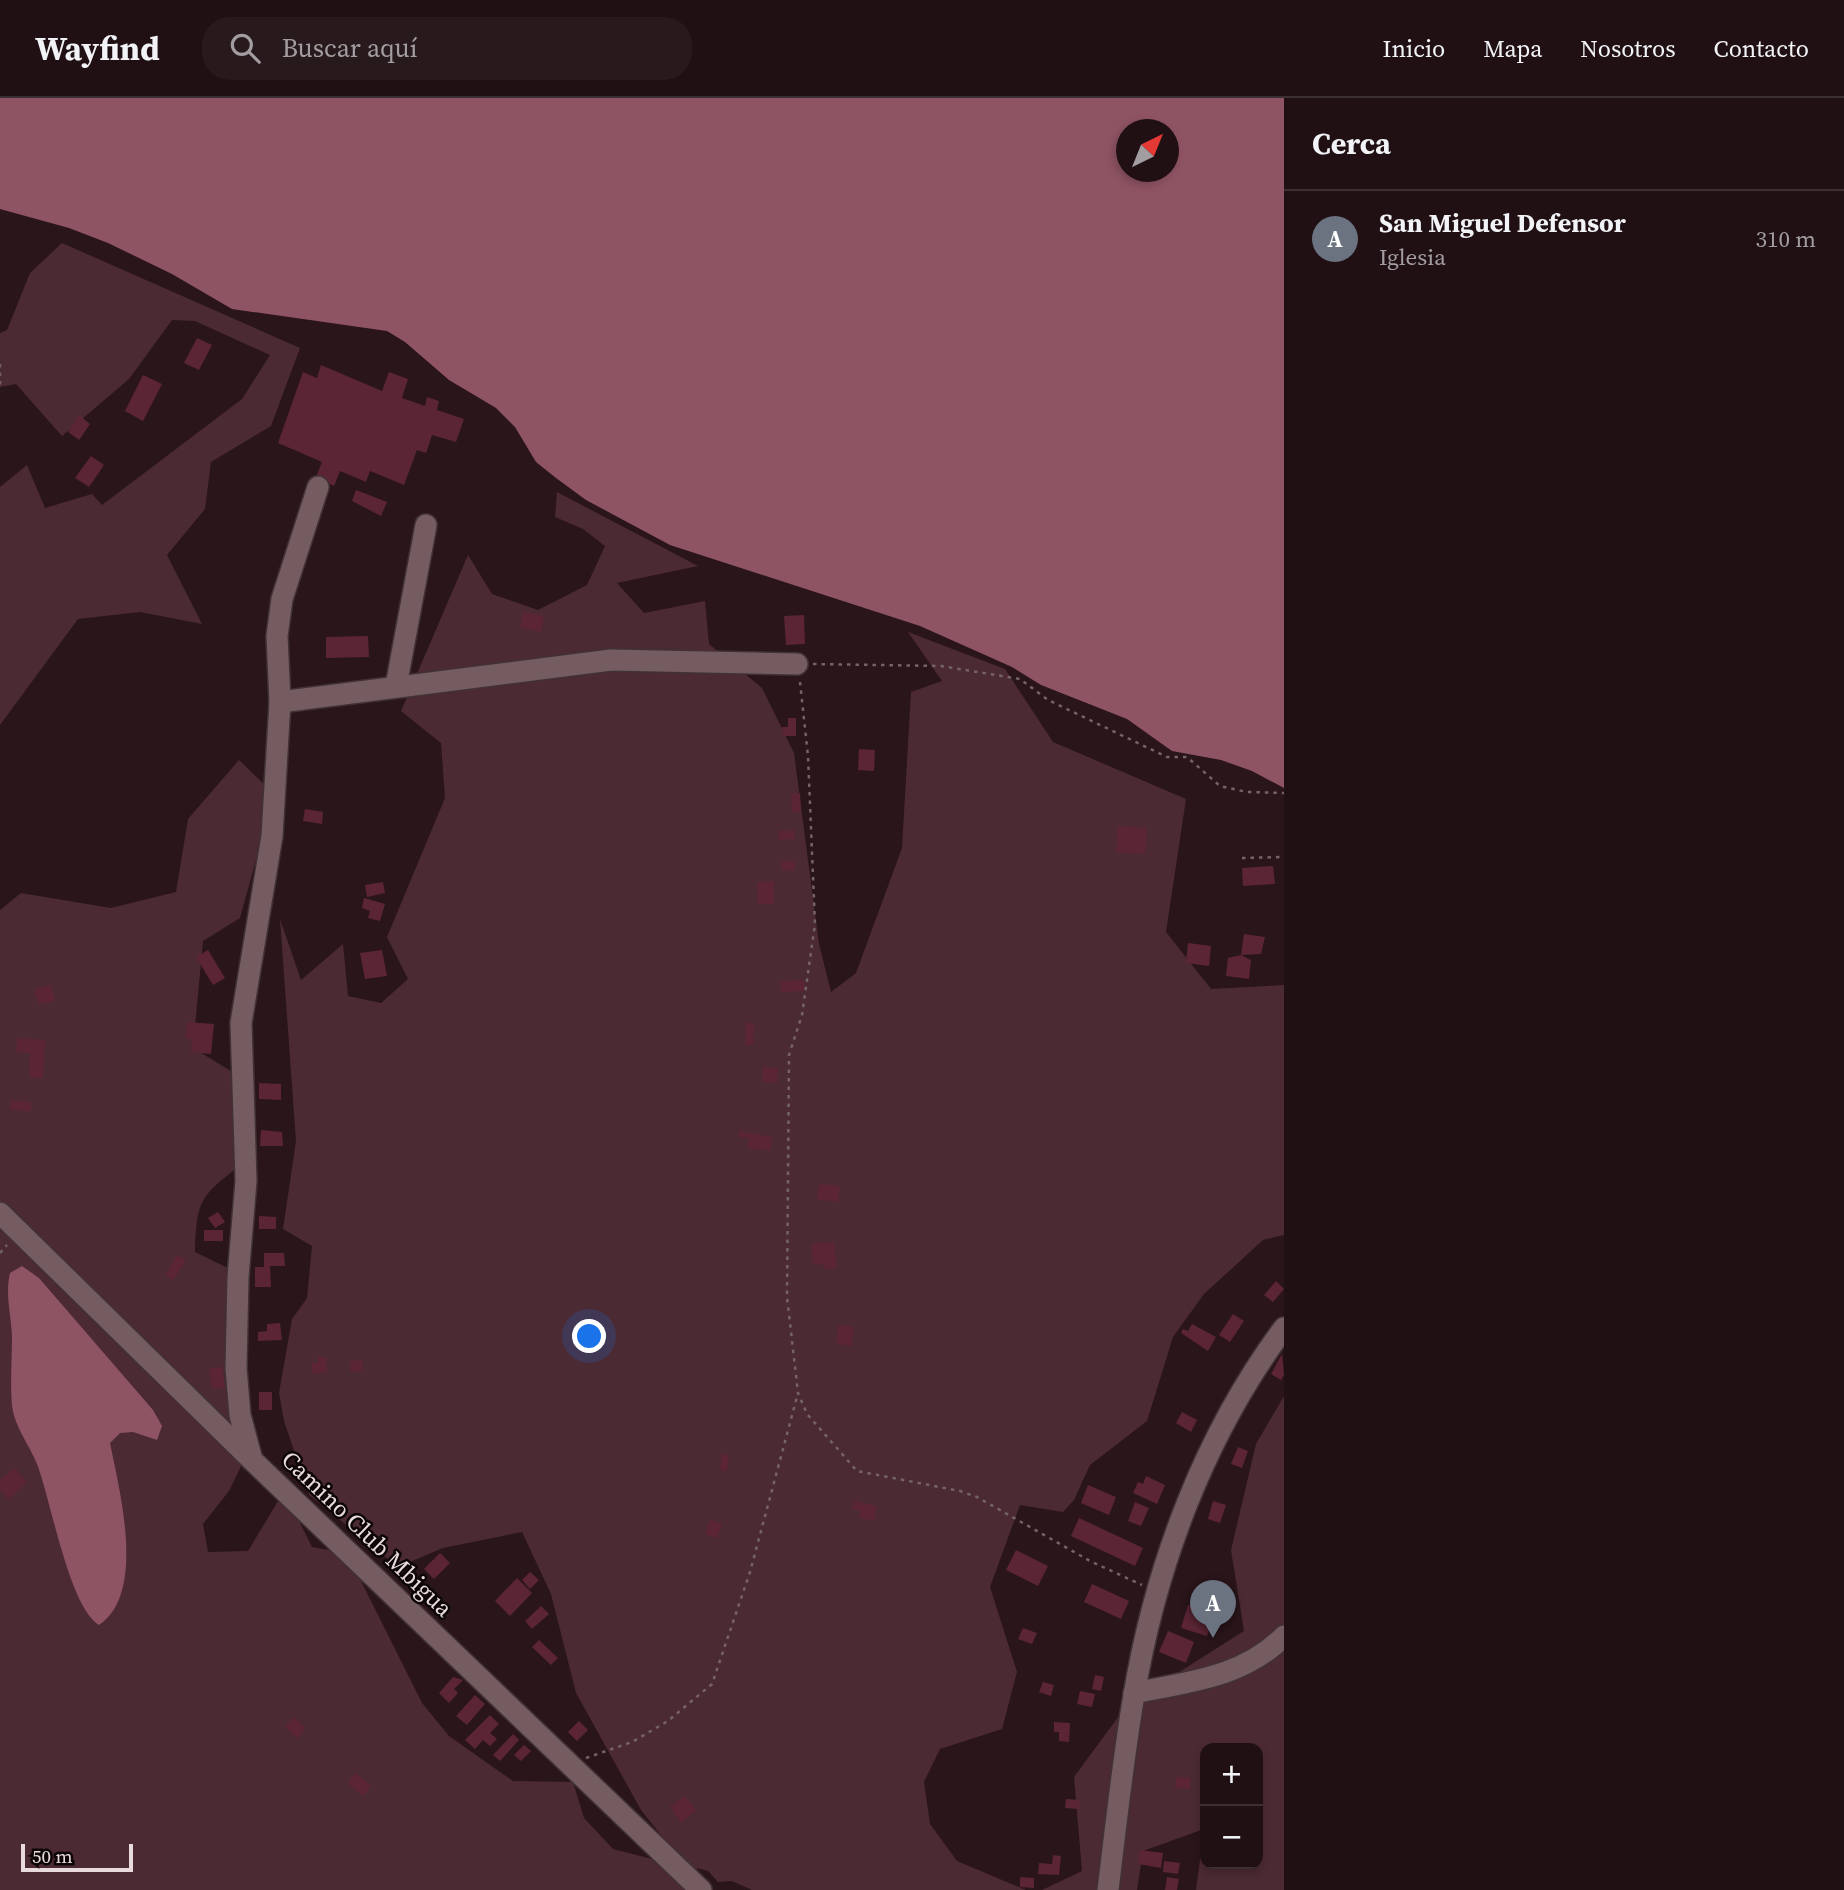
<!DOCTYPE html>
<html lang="es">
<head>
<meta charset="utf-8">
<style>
	body { margin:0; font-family:"Source Serif 4",serif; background:#28191d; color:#f1f3f6 }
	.controls { position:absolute; right:21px; bottom:21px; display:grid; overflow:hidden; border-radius:14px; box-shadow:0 4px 10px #0003 }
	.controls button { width:63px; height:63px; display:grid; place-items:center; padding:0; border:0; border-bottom:2px solid #3d3034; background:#201014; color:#f1f3f6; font:35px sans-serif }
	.compass { position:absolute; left:1116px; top:21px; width:63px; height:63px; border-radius:50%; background:#201014; box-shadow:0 4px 10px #0003; rotate:43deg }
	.scale { position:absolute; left:21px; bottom:18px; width:112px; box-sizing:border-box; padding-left:7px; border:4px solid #e9dadd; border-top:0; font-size:19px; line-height:24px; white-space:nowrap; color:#e9dadd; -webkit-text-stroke:5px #0c0506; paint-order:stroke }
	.you { position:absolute; left:590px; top:1239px; width:24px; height:24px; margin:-18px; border:5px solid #fff; border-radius:50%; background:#1a73e8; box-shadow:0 0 0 10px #1a73e833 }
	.badge { display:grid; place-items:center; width:46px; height:46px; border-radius:50%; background:#8c9099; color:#fff; font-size:23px; font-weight:700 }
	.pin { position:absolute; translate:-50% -58px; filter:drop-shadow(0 2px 4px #0008) }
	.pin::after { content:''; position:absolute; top:37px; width:24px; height:21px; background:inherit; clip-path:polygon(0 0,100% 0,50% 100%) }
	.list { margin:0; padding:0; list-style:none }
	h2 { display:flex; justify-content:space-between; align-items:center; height:91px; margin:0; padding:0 28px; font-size:30px }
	h2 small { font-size:23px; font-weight:400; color:#a29da0 }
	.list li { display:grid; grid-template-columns:46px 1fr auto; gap:21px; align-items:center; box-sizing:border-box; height:98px; padding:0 28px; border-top:2px solid #3d3034 }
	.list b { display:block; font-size:26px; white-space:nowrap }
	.list p { margin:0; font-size:23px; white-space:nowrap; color:#a29da0 }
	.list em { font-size:23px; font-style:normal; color:#a29da0 }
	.icon { flex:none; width:38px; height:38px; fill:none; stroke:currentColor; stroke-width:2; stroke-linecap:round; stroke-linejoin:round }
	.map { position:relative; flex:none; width:1284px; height:1792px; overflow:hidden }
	header { display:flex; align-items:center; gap:42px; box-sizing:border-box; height:98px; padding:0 35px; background:#201014; border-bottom:2px solid #3d3034 }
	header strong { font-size:33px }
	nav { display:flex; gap:38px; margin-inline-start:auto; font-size:24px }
	.search { width:490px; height:63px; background:#28191d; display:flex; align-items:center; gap:18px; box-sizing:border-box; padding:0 24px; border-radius:28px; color:#a29da0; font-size:26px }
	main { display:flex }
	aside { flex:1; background:#201014 }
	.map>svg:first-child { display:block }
	.green { fill:#4c2a33; fill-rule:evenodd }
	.water { fill:#8f5463; fill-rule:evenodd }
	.building { fill:#5b2535 }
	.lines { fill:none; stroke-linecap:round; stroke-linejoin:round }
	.minor-casing { stroke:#413235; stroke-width:24 }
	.path { stroke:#756367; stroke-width:2.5; stroke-dasharray:3.5 5; stroke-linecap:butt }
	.minor { stroke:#755c61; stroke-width:21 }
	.labels { text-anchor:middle; stroke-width:5; stroke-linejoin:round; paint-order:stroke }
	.street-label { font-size:24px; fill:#e9dadd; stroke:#0c0506 }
</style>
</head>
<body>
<header>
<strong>Wayfind</strong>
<div class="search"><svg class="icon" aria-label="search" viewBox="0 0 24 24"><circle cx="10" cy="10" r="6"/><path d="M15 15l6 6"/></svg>Buscar aquí</div>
<nav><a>Inicio</a><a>Mapa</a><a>Nosotros</a><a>Contacto</a></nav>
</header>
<main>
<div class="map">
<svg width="1284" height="1792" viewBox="0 0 1284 1792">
	<rect width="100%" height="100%" fill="#2a151a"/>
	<!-- green -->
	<g class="green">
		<path d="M62,145L300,250L271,328L211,364L205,411L167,457L202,526L140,514L78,521L0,627V389L27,367L45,410L92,396L102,407L242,301L270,257L195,223L172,222L129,281L62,338L16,286L0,289V235L7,232L30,175Z"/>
		<path d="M557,394L698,468L617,485L644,515L705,503L709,546L762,590L794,655L819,846L831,894L856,875L902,750L911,594L942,583L908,534L1005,571L1053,644L1186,701L1166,834L1211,891L1284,887V1137L1263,1142L1204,1196L1173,1239L1147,1323L1090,1367L1074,1402L1063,1414L1020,1407L990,1489L1017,1574L1002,1631L940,1651L924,1684L930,1726L957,1763L1026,1792H752L732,1783L718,1784L708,1773L697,1770V1792H0V812L21,795L111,810L176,794L188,721L239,662L269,691L256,762L240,820L203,843L193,950L236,976L242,1066C200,1099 197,1100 195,1154L236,1174L245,1360L229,1393L203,1426L208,1454L248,1453L278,1403L296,1417L312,1449L334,1453L359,1479L422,1605L449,1638L513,1683L573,1684L584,1720L613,1751L687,1770L641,1712L576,1595L551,1496L522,1434L443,1450L398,1469L309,1397L284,1323L279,1295L292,1221L307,1200L312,1148L283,1131L296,1043L280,821L301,882L343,846L348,898L381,905L408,881L387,839L445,700L441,645L401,613L468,457L492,496L538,512L587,487L605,448L583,431L555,419Z"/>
		<path d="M1284,1298V1792H1196L1204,1731L1143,1753L1137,1792H1042L1082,1773L1074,1679L1127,1607L1244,1533L1231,1452L1256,1346ZM1205,1650H1258V1766H1205Z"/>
	</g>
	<!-- water -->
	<g class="water">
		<path d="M0,0H1284V690L1252,673L1221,662L1172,653L1127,621L1041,587L1012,569L920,528L670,447L586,402L556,380L536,364L515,329L496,310L449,282L405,244L387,233L232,211L172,176L108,145L69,130L0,111ZM1126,32H1168V74H1126Z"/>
		<path d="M22,1168L39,1180L153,1312L162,1328L157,1342L133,1334L120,1335L110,1345C119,1391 147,1495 99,1527C69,1509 51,1402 37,1366C29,1346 15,1330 12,1308C10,1285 12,1261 12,1238C11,1216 5,1197 10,1175Z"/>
	</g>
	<!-- building -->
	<g class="building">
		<path d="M197,240L212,247L199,272L184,265Z"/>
		<path d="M321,267L382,293L389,274L408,281L402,300L425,308L427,299L439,303L437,312L464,321L456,344L432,337L426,355L417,352L404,387L370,373L366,384L340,373L334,388L316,379L322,364L278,345L303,274L317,280Z"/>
		<path d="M143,277L162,286L143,323L125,313Z"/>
		<path d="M79,317L90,326L79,342L68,334Z"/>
		<path d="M91,358L104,367L89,389L75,380Z"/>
		<path d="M356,392L387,404L381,418L352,403Z"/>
		<path d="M523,514L544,518L541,534L520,529Z"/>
		<path d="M804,517L805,546L786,547L784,518Z"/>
		<path d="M368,538L369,559L326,560V539Z"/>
		<path d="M788,620H796V638H783L782,629H788Z"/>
		<path d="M859,651L875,652L874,673L858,672Z"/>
		<path d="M800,695L801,714H792L791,696Z"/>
		<path d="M305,711L323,714L322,726L303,723Z"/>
		<path d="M1118,728L1147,730L1145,756L1116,754Z"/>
		<path d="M794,732L795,741L779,742L778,733Z"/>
		<path d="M781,763H795V772L782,773Z"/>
		<path d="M1273,768L1275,786L1243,788L1242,770Z"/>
		<path d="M774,783V806H758L757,784Z"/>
		<path d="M383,784L385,795L367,799L365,787Z"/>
		<path d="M364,800L385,806L380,823L368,820L370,813L362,810Z"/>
		<path d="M1244,836L1265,839L1261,856L1241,857Z"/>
		<path d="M1188,845L1211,848L1209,868L1186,865Z"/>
		<path d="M208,852L225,880L213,887L196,859Z"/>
		<path d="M382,852L387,878L365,881L360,855Z"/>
		<path d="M1241,857L1251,862L1249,881L1226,878L1228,860Z"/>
		<path d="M804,882V893L781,894L780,883Z"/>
		<path d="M51,887L55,903L38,906L34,891Z"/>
		<path d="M187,924L214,926L211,956L191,954L192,941L186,940Z"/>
		<path d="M746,925H754L753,947H745Z"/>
		<path d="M17,940L45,942L43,980H30V955L16,954Z"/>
		<path d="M763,969L778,970L777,985L762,984Z"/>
		<path d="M259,985L281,986V1002L259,1001Z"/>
		<path d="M11,1002L31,1004V1013L10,1012Z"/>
		<path d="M261,1032L282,1034L283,1048H260Z"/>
		<path d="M739,1033L772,1039L771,1052L748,1050L749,1040L738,1039Z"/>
		<path d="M819,1086L840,1088L838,1104L817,1101Z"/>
		<path d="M218,1114L225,1124L215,1130L208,1120Z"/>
		<path d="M259,1118L276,1119V1131H259Z"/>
		<rect x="204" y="1132" width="19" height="11"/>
		<path d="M834,1144L837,1170L825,1171L824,1166L813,1167L811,1146Z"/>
		<path d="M264,1155H284L285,1168H270L271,1189H255V1169H264Z"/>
		<path d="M177,1157L186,1163L173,1182L165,1177Z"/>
		<path d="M1276,1183L1284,1191L1273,1204L1264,1197Z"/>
		<path d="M1233,1216L1244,1223L1230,1244L1219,1237Z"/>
		<path d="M280,1225L282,1242L258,1243V1234L267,1233V1226Z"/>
		<path d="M1192,1226L1216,1239L1208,1253L1181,1235L1183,1231L1188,1233Z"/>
		<path d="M839,1227L854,1229L851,1248L836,1246Z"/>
		<path d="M1282,1256L1284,1277L1281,1282L1271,1276Z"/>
		<path d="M318,1259H326L327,1274L312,1275V1265H318Z"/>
		<path d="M362,1262L363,1273L351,1274L350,1263Z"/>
		<path d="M222,1269L225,1289L213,1291L209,1271Z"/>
		<rect x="259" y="1294" width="13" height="18"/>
		<path d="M1182,1314L1197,1322L1191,1334L1176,1325Z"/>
		<path d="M1238,1349L1248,1353L1242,1370L1231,1366Z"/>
		<path d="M722,1356L729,1357L727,1373L720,1372Z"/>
		<path d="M15,1370L27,1385L8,1401L0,1391V1382Z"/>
		<path d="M1146,1378L1165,1387L1157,1406L1133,1395L1138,1384L1143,1386Z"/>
		<path d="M1088,1387L1116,1399L1109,1417L1081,1405Z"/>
		<path d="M854,1403L877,1408L874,1423L860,1420L861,1413L852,1411Z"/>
		<path d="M1213,1403L1226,1407L1220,1425L1208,1421Z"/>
		<path d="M1135,1404L1149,1410L1141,1428L1128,1423Z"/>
		<path d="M1079,1420L1143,1450L1135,1468L1071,1438Z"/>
		<path d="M710,1422L722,1426L717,1440L705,1436Z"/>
		<path d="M1016,1452L1048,1468L1038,1488L1006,1472Z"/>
		<path d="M440,1455L450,1465L434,1481L424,1471Z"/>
		<path d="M530,1474L539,1482L530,1491L522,1482Z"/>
		<path d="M517,1480L532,1495L510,1518L495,1503Z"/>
		<path d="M1092,1486L1129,1503L1121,1521L1084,1504Z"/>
		<path d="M1188,1507L1214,1515L1207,1538L1181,1530Z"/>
		<path d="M541,1508L549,1516L532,1531L525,1523Z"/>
		<path d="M1023,1530L1037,1535L1032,1546L1018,1541Z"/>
		<path d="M1168,1533L1194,1544L1186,1565L1159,1554Z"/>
		<path d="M539,1542L558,1560L551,1567L532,1549Z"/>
		<path d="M1095,1577L1104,1579L1101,1593L1092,1591Z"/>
		<path d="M453,1579L463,1582L454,1591L458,1595L449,1605L439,1595Z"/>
		<path d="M1043,1584L1054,1587L1051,1598L1039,1594Z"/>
		<path d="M1080,1593L1095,1596L1092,1609L1077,1606Z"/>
		<path d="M475,1597L485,1606L467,1627L456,1618Z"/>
		<path d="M490,1617L499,1626L490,1635L497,1641L490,1648L483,1642L475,1651L465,1642Z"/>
		<path d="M293,1619L306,1630L298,1640L285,1629Z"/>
		<path d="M579,1623L588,1632L577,1643L568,1634Z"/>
		<path d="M1054,1624L1070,1625L1069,1644L1059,1643V1634H1054Z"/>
		<path d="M513,1636L519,1642L500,1663L493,1657Z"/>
		<path d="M524,1647L531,1653L521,1663L514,1657Z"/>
		<path d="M356,1675L371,1688L363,1698L348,1685Z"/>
		<path d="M1176,1679L1190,1680V1691L1175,1690Z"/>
		<path d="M685,1698L696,1713L681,1724L670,1709Z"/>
		<path d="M1066,1701L1080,1702L1079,1711L1065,1710Z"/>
		<path d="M1140,1752L1163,1755L1161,1770L1138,1766Z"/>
		<path d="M1053,1757L1061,1758L1059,1777L1038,1776L1039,1765L1052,1766Z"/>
		<path d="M1164,1763L1180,1765L1178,1776L1163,1774Z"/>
		<path d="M1020,1779L1034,1780V1790L1020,1789Z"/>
		<path d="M1167,1779L1179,1781L1177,1792H1165Z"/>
	</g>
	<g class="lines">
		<!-- minor casing -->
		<g class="minor-casing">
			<g id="minor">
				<path d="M396,588L426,427"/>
				<path d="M280,604L611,562L797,566"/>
				<path d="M0,1115L252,1362L701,1792"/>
				<path d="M252,1362L240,1317L236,1270L238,1179L246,1083L241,925L272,738L280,604L277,538L282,501L318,389"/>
				<path d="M1134,1595C1189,1584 1244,1579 1284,1538"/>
				<path d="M1108,1792C1116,1727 1123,1661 1134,1597C1156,1466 1205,1336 1284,1230"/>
			</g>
		</g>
		<!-- path -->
		<g class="path">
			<path d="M0,266V291"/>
			<path d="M813,566L941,568L1020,581L1048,602L1167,659H1187L1220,688L1247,694L1284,695"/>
			<path d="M800,584L808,658L815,826L802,917L789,957L787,1199L798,1295L807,1316L857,1373L960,1393L977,1399L1090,1463L1142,1487"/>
			<path d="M1242,760L1284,759"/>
			<path d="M0,1155L7,1147"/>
			<path d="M586,1660L632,1644L668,1623L712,1586L750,1474L798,1295"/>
		</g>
		<!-- minor -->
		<use href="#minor" class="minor"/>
	</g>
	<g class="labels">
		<!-- street labels -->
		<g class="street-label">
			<text transform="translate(367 1436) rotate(44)" y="8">Camino Club Mbigua</text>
		</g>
	</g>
</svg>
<div class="controls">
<button>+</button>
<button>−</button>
</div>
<svg class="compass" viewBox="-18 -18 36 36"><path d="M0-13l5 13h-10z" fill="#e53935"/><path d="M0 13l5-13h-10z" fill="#a29da0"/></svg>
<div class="scale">50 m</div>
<div class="you"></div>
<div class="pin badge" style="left:1213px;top:1540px;background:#6b7280">A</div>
</div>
<aside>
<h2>Cerca<small></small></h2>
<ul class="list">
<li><span class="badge" style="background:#6b7280">A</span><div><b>San Miguel Defensor</b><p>Iglesia</p></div><em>310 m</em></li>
</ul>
</aside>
</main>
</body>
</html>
